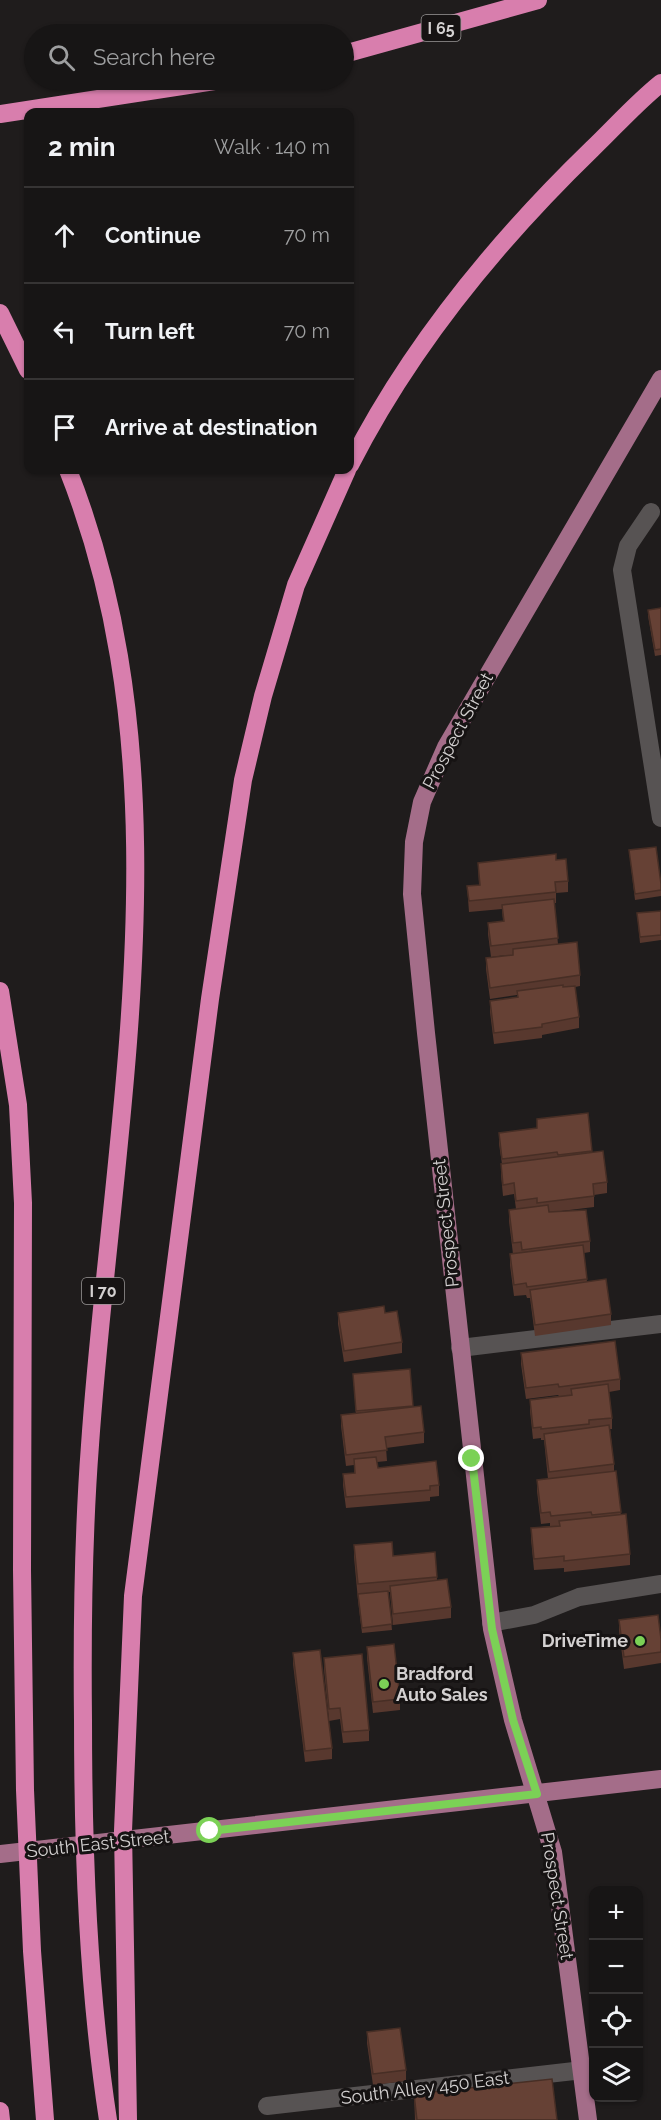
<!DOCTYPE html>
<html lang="en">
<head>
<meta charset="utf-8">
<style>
	body { margin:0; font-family:Raleway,sans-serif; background:#242222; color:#f1f3f6 }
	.controls { position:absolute; right:18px; bottom:18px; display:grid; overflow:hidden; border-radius:12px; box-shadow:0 2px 4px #0004 }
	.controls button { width:54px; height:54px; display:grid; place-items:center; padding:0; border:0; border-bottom:2px solid #363434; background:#171515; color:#f1f3f6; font:30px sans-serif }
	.stop { position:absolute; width:18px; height:18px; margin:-14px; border:4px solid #7bd156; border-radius:50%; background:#fff }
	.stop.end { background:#7bd156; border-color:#fff; box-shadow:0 2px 6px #0008 }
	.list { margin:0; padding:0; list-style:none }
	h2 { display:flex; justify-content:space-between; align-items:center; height:78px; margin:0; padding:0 24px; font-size:26px }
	h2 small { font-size:20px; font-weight:400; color:#9e9fa0 }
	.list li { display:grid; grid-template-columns:39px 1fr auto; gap:18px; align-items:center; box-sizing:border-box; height:96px; padding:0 24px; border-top:2px solid #363434 }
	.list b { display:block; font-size:22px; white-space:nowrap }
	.list em { font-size:20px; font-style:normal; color:#9e9fa0 }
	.icon { flex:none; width:33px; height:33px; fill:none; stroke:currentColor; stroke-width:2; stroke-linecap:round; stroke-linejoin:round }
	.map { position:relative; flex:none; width:661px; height:2120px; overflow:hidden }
	.search { position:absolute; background:#171515; box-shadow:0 2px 4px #0004; left:24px; top:24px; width:330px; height:66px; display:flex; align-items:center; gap:15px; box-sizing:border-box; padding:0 21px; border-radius:33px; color:#9e9fa0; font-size:22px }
	.panel { position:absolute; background:#171515; box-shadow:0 2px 4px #0004; left:24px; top:108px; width:330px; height:366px; border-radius:12px }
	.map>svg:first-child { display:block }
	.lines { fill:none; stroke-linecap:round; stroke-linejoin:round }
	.minor { stroke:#575353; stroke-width:18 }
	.major { stroke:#a46d89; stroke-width:18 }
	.highway { stroke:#d87ead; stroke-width:18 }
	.wall { fill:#58382e }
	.building { fill:#664135; stroke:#472e25; stroke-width:1.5 }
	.route { stroke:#7bd156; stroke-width:8 }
	.poi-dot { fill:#7bd156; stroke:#161313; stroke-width:2 }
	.labels { text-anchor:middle; stroke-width:6; stroke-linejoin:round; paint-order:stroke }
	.shield { fill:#161313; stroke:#9a9797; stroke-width:1.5 }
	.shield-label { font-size:16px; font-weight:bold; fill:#d3d0d0 }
	.street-label { font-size:18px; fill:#d3d0d0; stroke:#161313 }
	.poi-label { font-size:18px; font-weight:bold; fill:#d3d0d0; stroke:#161313; text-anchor:end }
</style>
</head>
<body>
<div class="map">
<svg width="661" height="2120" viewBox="0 0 661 2120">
	<rect width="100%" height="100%" fill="#1f1c1c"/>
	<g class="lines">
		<!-- minor -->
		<g class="minor">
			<path d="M651,512L628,546L622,570L661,818"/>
			<path d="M460,1348L661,1324"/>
			<path d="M491,1623L534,1615L579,1597L661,1584"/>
			<path d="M267,2106L583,2070"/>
		</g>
		<!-- major -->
		<g class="major">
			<path d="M0,1854L661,1779"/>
			<path d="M588,2120L553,1852L513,1720L492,1629L426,1033L412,894L414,842L422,802L446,747L661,379"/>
		</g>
		<!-- highway -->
		<g class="highway">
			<path d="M344,54L538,0"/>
			<path d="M0,114L221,80"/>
			<path d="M0,313L28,370"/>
			<path d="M350,465C411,345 496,242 592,149C615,127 636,103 661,83"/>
			<path d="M68,470C191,781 112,1124 90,1445C83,1537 82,1628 83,1720C83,1854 88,1988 108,2120"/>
			<path d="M0,991L18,1105L23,1203L22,1570L25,1790L32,1951L45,2120"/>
			<path d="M0,2111L1,2120"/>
			<path d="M128,2120L123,1831L133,1596L210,999L243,780L263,696L296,585L347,470"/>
		</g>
	</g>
	<!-- wall -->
	<g class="wall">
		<path d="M661,608V655L655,656L648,616V610Z"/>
		<path d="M629,850L661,884V896L635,900Z"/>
		<path d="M556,860L568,881V892L556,893V903H554L558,944L580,975V986L575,987L579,1017V1028L542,1035V1038L494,1044L490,1012V1001L517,997V995L490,999L486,969V958L513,954L491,957L488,934V923L503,921L502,909L469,912L467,886L479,885L478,863Z"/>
		<path d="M661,911V940L640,943L637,913Z"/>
		<path d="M588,1113L592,1152L607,1182V1193L594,1195V1207L553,1212L590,1241V1252L584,1253L587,1282L611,1314V1325L535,1336L530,1298H527L526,1295L514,1296L510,1265V1254H513L509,1221V1210L516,1209L514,1194L503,1196L501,1175L502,1164L499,1144V1133L537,1128V1119Z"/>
		<path d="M338,1313H385L402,1342V1353L344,1362L338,1324Z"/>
		<path d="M521,1353L620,1379V1390L609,1392L612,1418V1429H610L614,1464V1472L621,1515L630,1554V1565L564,1572V1568L534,1570L531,1539V1528L550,1526V1523L541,1524L537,1491V1480L548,1479L544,1440H541V1438L533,1439L530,1411V1400L559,1396L558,1395L526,1399L521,1364Z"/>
		<path d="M410,1369L413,1407L424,1432V1443L386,1448L387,1461L377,1462L378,1468L439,1485V1496L430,1497V1501L346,1508L343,1485V1474L354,1473V1465L346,1466L341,1426V1415L356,1414L353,1374Z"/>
		<path d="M354,1545L393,1556L435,1552L437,1580L451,1607V1618L393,1625L390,1592H388L392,1630L362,1633L358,1600L354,1557Z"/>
		<path d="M619,1620L661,1639V1663L624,1669L619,1631Z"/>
		<path d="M367,1647L400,1699V1710L373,1713L367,1658Z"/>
		<path d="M293,1653L332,1748V1759L305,1762L293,1664Z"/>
		<path d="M324,1658L369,1730V1741L343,1743L340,1719L329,1721L324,1669Z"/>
		<path d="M367,2032L406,2070V2081L373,2085L367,2043Z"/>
		<path d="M414,2094L557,2120H415Z"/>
	</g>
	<!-- building -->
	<g class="building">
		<path d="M661,608V649L655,650L648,610Z"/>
		<path d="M656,847L661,884V890L635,894L629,850Z"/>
		<path d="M556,854V860L566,859L568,881L555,882L556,892L469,901L467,886L480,885L478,863Z"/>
		<path d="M554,899L558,938L491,946L488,923L504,921L502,905Z"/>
		<path d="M661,911V935L640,937L637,913Z"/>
		<path d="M577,942L580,975L490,988L486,958L513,955V949Z"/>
		<path d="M563,985V987L575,986L579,1017L542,1024V1027L494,1033L490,1001L518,997L517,991Z"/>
		<path d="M588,1113L592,1151L558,1155L557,1152L502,1159L499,1133L537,1128V1119Z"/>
		<path d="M603,1151L607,1182L593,1184L594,1196L537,1203V1198L516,1201L514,1183L503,1185L501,1164Z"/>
		<path d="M548,1205L549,1212L586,1210L590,1241L522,1250L521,1242L513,1243L509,1210Z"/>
		<path d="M583,1245L587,1279L527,1287L526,1283L514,1285L510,1254Z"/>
		<path d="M606,1279L611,1314L535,1325L530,1290Z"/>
		<path d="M384,1306L385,1313L397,1311L402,1342L344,1351L338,1313Z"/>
		<path d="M615,1341L620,1379L559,1387L558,1384L526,1388L521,1353Z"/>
		<path d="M410,1369L413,1406L356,1411L353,1374Z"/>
		<path d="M608,1384L612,1418L589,1420V1424L541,1429V1427L533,1428L530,1400L572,1395L571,1389Z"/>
		<path d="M421,1406L424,1432L385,1437L387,1450L346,1455L341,1415Z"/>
		<path d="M609,1425L614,1464L549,1472L544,1434Z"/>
		<path d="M376,1457L378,1468L436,1461L439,1485L430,1486V1490L346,1497L343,1474L355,1473L354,1459Z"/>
		<path d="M616,1471L621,1512L592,1515L591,1512L551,1516L550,1512L541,1513L537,1480Z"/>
		<path d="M626,1514L630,1554L564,1561V1556L534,1559L531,1528L560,1526L559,1521Z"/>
		<path d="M392,1542L393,1556L435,1552L437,1577L358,1584L354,1545Z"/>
		<path d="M447,1579L451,1607L393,1614L390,1586Z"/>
		<path d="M388,1591L392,1624L362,1628L358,1594Z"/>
		<path d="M658,1615L661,1639V1652L624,1657L619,1620Z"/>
		<path d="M394,1644L400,1699L373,1702L367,1647Z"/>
		<path d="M320,1650L332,1748L305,1751L293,1653Z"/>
		<path d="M362,1654L369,1730L343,1732L340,1708L329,1709L324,1658Z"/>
		<path d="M400,2028L406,2070L373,2074L367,2032Z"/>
		<path d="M552,2079L557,2120H417L414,2094Z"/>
	</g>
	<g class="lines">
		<!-- route -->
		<path class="route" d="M210,1831L537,1794L513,1720L492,1629L472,1459"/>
	</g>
	<!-- markers -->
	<g class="poi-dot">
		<circle cx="640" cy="1641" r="6"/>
		<circle cx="384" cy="1684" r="6"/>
	</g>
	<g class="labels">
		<!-- shield labels -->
		<g class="shield">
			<rect x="421.5" y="15" width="39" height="26" rx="4.5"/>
			<rect x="82" y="1278" width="42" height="26" rx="4.5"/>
		</g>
		<g class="shield-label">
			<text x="441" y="34">I 65</text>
			<text x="103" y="1297">I 70</text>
		</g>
		<!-- street labels -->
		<g class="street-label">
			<text transform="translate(458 731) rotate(-62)" y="6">Prospect Street</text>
			<text transform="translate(446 1223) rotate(-96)" y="6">Prospect Street</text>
			<text transform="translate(98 1844) rotate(-6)" y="6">South East Street</text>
			<text transform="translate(557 1896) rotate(81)" y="6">Prospect Street</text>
			<text transform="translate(425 2088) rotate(-7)" y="6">South Alley 450 East</text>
		</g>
		<!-- poi labels -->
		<g class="poi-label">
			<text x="628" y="1647">DriveTime</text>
			<text x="396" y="1680" text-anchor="start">Bradford<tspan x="396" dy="21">Auto Sales</tspan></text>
		</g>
	</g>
</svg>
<div class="controls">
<button>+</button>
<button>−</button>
<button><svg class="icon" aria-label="locate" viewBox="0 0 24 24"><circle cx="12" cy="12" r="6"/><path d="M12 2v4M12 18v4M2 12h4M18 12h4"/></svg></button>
<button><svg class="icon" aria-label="layers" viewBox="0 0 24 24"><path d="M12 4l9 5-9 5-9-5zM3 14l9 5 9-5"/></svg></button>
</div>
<div class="stop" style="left:210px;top:1831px"></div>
<div class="stop end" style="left:472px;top:1459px"></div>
<div class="search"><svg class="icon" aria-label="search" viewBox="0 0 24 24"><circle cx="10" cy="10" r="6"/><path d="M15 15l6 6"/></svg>Search here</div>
<section class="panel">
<h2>2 min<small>Walk · 140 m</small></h2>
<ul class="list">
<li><svg class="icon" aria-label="ahead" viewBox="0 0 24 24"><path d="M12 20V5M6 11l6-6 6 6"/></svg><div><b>Continue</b></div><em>70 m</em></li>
<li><svg class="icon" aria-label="left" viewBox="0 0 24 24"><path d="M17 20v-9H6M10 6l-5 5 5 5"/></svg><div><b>Turn left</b></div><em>70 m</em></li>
<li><svg class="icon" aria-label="arrive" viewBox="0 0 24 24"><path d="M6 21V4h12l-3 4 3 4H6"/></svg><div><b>Arrive at destination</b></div></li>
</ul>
</section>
</div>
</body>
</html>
